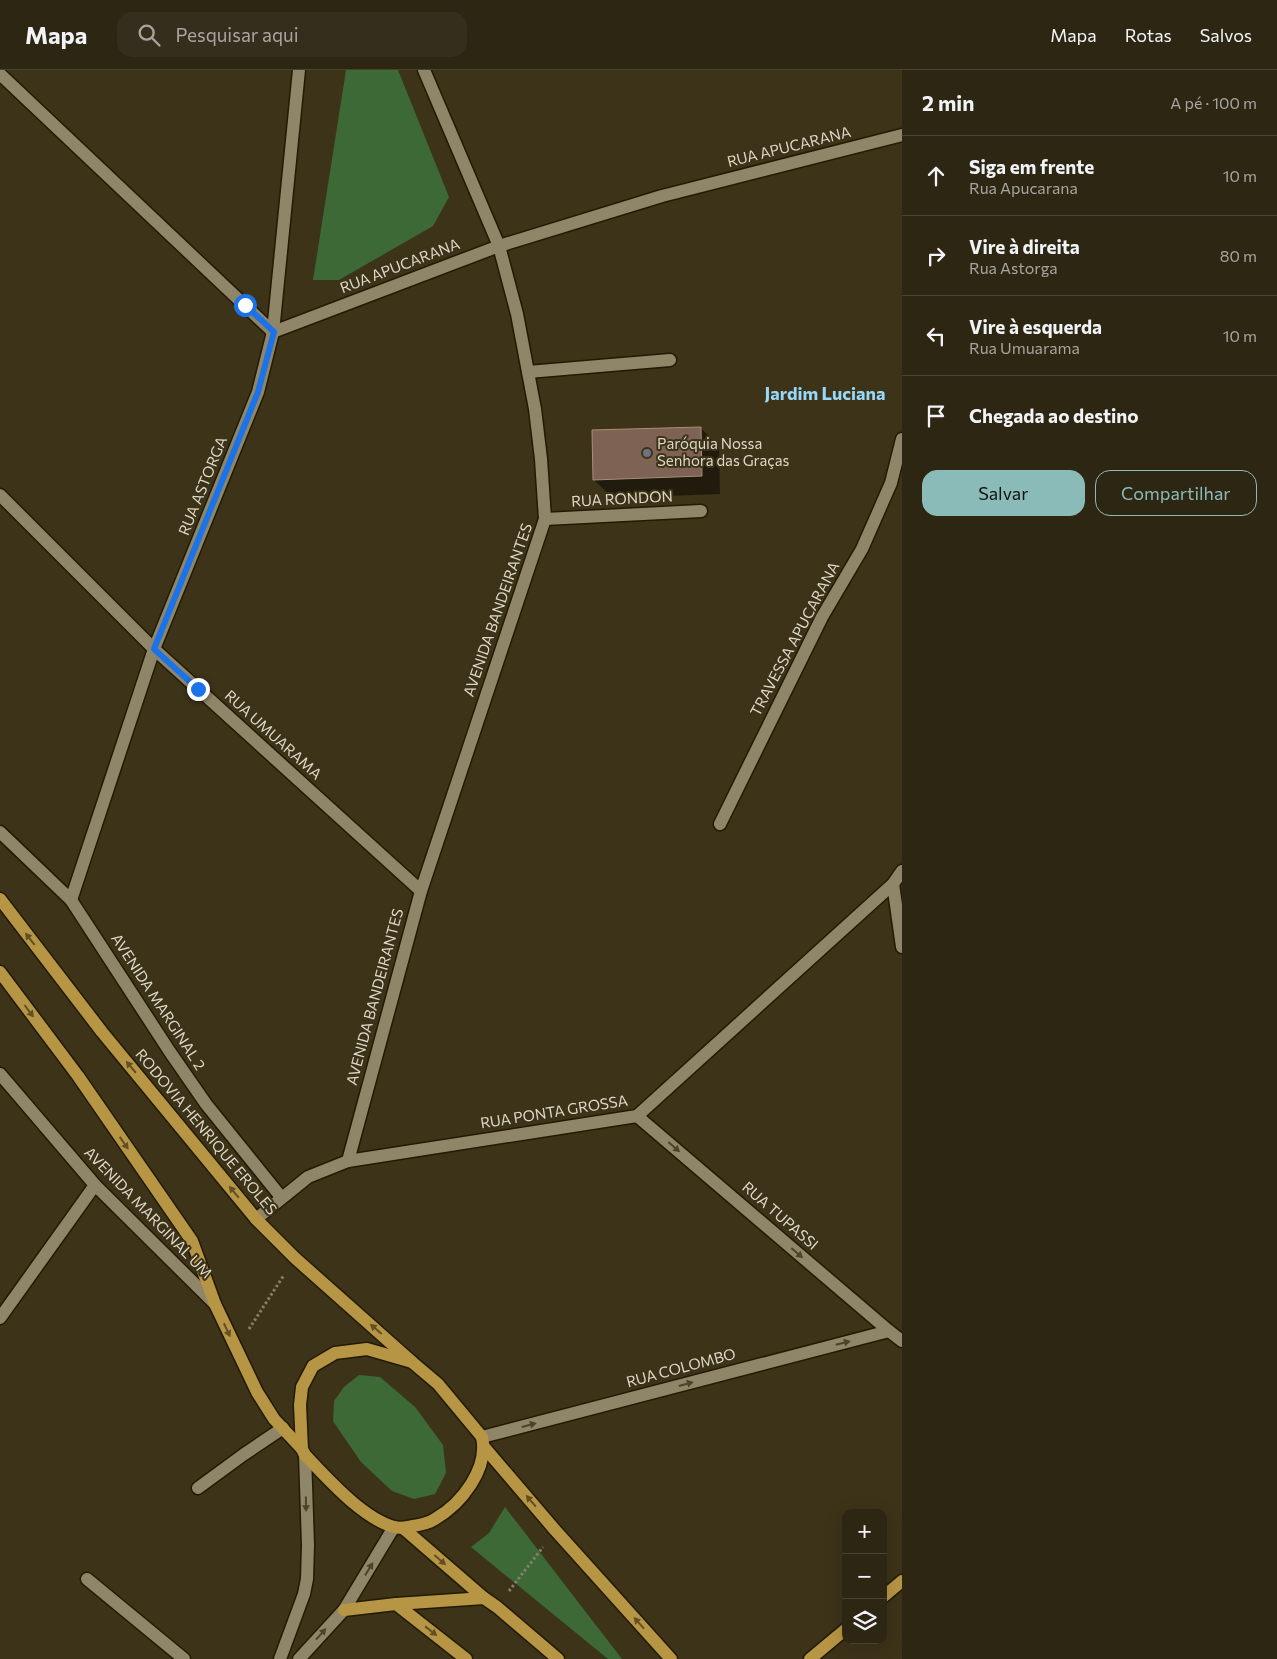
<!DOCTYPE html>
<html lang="pt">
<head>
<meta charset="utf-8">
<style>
	body { margin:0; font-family:Commissioner,sans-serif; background:#352e1c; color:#f1f3f6 }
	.controls { position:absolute; right:15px; bottom:15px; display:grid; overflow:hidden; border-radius:10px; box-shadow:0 5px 20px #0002 }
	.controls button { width:45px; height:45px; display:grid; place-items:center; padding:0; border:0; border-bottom:1px solid #484333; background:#2d2613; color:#f1f3f6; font:25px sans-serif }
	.stop { position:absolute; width:15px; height:15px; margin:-11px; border:4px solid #1a73e8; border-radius:50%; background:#fff }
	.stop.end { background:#1a73e8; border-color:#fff; box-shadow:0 1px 5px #0008 }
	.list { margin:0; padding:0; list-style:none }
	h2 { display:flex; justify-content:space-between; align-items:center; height:65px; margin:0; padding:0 20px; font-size:21px }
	h2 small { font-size:16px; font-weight:400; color:#a7a5a0 }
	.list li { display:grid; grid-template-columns:32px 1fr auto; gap:15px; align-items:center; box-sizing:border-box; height:80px; padding:0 20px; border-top:1px solid #484333 }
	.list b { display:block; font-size:19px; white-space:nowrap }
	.list p { margin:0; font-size:16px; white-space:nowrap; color:#a7a5a0 }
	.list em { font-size:16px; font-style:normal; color:#a7a5a0 }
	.actions { display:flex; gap:10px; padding:15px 20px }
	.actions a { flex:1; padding:11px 0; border:1px solid #8bbbb9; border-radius:15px; text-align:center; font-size:18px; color:#8bbbb9 }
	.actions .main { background:#8bbbb9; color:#111 }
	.icon { flex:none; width:28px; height:28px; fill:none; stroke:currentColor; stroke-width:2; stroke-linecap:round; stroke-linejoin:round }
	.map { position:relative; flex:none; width:902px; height:1589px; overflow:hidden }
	header { display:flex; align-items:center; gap:30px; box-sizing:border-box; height:70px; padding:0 25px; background:#2d2613; border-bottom:1px solid #484333 }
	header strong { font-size:24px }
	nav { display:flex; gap:28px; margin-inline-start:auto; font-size:18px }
	.search { width:350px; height:45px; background:#352e1c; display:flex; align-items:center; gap:12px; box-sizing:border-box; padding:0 18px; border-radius:15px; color:#a7a5a0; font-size:19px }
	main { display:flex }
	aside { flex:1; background:#2d2613 }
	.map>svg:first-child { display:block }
	.green { fill:#3d6937 }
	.shadow { fill:#0007 }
	.building { fill:#7e6253; stroke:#ab8d7c }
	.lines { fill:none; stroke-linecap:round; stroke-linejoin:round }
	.minor-casing { stroke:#231a02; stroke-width:15 }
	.major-casing { stroke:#231a02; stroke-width:15 }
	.path { stroke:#867f69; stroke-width:3; stroke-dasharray:2.5 2.5; stroke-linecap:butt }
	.minor { stroke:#8f8568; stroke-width:12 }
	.major { stroke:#b69544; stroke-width:12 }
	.oneway { fill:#615026 }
	.oneway2 { fill:#4d4329 }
	.route { stroke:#1a73e8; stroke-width:6 }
	.worship-dot { fill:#6b7280; stroke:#3c3319; stroke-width:2 }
	.labels { text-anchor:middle; stroke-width:4; stroke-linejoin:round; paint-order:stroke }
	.street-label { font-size:15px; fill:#ddd8c8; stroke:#3c3319 }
	.poi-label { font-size:15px; fill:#ddd8c8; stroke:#3c3319; text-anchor:start }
	.quarter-label { font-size:18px; font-weight:bold; fill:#98d9fa; stroke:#3c3319 }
</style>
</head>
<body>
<header>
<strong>Mapa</strong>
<div class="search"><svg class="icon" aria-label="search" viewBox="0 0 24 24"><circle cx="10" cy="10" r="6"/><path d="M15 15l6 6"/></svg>Pesquisar aqui</div>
<nav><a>Mapa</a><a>Rotas</a><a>Salvos</a></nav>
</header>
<main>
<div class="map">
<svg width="902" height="1589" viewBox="0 0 902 1589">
	<rect width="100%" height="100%" fill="#3c3319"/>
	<!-- green -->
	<g class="green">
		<path d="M346,0H398L449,127L433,156L339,210H313Z"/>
		<path d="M359,1305L380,1307L415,1337L443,1375L446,1403L435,1424L414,1429L392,1421L361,1392L333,1351L334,1331L344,1317Z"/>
		<path d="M505,1437L622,1589H608L471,1477L489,1463Z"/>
	</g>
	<!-- shadow -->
	<path class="shadow" d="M701,358L719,377L720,424L613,428L594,410Z"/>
	<!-- building -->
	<path class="building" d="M701,357L702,406L593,410L592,360Z"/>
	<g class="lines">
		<!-- minor casing -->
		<g class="minor-casing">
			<g id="minor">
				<path d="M0,4L273,262L499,176L662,126L902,65"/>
				<path d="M528,302L670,290"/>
				<path d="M0,425L154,579L421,821"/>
				<path d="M545,449L701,441"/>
				<path d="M720,754L822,547L862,479L891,413L902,369"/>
				<path d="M0,762L71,830L170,982L206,1034L281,1127"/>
				<path d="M893,814L902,877"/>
				<path d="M71,830L154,579L258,322L273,262L299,0"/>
				<path d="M0,1004L95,1115L215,1234"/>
				<path d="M637,1046L889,1261L902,1271"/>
				<path d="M348,1091L421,821L545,449L541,389L535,339L517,244L499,176L424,0"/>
				<path d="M256,1149L308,1107L348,1091L637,1046L893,814L902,801"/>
				<path d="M0,1248L95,1115"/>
				<path d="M482,1367L889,1261"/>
				<path d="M198,1418L243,1385L283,1358"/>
				<path d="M87,1509L184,1589"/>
				<path d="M280,1589L304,1524L307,1509L308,1475L305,1385"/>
				<path d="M299,1589L344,1540L394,1457"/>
			</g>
		</g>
		<!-- major casing -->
		<g class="major-casing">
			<g id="major">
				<path d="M0,829L102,962L256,1149L295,1188L412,1292"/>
				<path d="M0,902L78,1006L192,1171L215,1234L257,1322L274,1349L302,1379"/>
				<path d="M367,1279L412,1292L438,1314L482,1367C489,1399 461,1434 435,1449C429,1453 420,1455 413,1456C407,1457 400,1459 394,1457C362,1448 328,1409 305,1385L302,1379L300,1335L302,1317L313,1296L335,1283Z"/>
				<path d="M484,1377L555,1460L671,1589"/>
				<path d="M403,1458L484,1528L497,1537L558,1589"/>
				<path d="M883,1527L902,1511"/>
				<path d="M396,1534L466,1589"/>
				<path d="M344,1540L396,1534L484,1528"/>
				<path d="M810,1589L846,1559"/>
			</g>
		</g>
		<!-- path -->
		<g class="path">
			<path d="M249,1259L284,1205"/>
			<path d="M509,1521L543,1477"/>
		</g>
		<!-- minor -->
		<use href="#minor" class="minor"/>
		<!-- major -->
		<use href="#major" class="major"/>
	</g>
	<!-- one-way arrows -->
	<defs><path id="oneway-solid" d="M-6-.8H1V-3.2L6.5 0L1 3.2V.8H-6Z" transform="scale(1.25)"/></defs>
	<g class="oneway">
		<use href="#oneway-solid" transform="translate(30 869) rotate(-128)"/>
		<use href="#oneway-solid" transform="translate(29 941) rotate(53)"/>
		<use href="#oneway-solid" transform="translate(131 997) rotate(-130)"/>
		<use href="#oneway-solid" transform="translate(124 1073) rotate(55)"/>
		<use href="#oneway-solid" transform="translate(234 1122) rotate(-130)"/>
		<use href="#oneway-solid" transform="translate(376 1259) rotate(-139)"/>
		<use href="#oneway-solid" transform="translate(227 1260) rotate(65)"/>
		<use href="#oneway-solid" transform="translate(531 1431) rotate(-131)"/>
		<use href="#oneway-solid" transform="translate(440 1490) rotate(41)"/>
		<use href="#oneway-solid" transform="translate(639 1553) rotate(-132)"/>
		<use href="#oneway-solid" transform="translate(431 1561) rotate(38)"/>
	</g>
	<g class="oneway2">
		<use href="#oneway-solid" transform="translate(674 1077) rotate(41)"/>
		<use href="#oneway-solid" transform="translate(797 1183) rotate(41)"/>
		<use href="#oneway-solid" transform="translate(843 1273) rotate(-14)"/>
		<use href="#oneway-solid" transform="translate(686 1314) rotate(-15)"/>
		<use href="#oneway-solid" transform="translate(529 1355) rotate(-15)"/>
		<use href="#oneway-solid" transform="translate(306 1434) rotate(89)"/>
		<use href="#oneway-solid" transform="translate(369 1499) rotate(-58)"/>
		<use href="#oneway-solid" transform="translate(321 1564) rotate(-48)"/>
	</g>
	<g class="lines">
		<!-- route -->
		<path class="route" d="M198,619L154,579L258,322L274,262L245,235"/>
	</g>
	<!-- markers -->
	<circle class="worship-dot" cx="647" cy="383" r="5"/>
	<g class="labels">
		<!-- street labels -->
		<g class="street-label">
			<text transform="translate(789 77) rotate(-14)" y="5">RUA APUCARANA</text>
			<text transform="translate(400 196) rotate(-21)" y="5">RUA APUCARANA</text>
			<text transform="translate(203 416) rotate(-68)" y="5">RUA ASTORGA</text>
			<text transform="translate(622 429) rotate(-3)" y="5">RUA RONDON</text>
			<text transform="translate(498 540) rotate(-71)" y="5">AVENIDA BANDEIRANTES</text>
			<text transform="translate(795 569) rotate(-62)" y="5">TRAVESSA APUCARANA</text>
			<text transform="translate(273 665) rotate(42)" y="5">RUA UMUARAMA</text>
			<text transform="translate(375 927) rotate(-75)" y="5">AVENIDA BANDEIRANTES</text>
			<text transform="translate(158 932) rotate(57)" y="5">AVENIDA MARGINAL 2</text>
			<text transform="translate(554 1042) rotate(-9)" y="5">RUA PONTA GROSSA</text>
			<text transform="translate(206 1062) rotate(50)" y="5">RODOVIA HENRIQUE EROLES</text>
			<text transform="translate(148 1143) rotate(46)" y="5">AVENIDA MARGINAL UM</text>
			<text transform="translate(780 1146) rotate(41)" y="5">RUA TUPASSI</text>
			<text transform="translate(681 1298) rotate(-15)" y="5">RUA COLOMBO</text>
		</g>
		<!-- poi labels -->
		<g class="poi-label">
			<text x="657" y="379">Paróquia Nossa<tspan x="657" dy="17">Senhora das Graças</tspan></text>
		</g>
		<!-- quarter labels -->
		<g class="quarter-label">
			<text x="825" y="330">Jardim Luciana</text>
		</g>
	</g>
</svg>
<div class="controls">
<button>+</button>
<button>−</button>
<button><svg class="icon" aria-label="layers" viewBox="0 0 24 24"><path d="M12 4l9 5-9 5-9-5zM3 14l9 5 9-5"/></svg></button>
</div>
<div class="stop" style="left:245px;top:235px"></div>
<div class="stop end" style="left:198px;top:619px"></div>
</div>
<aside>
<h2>2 min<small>A pé · 100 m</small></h2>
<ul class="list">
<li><svg class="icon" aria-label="ahead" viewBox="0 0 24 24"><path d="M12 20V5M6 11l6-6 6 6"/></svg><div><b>Siga em frente</b><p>Rua Apucarana</p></div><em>10 m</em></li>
<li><svg class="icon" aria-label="right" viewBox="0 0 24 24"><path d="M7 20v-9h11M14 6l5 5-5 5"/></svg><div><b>Vire à direita</b><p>Rua Astorga</p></div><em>80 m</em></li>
<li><svg class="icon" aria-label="left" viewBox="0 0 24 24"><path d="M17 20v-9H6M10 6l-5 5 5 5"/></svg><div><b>Vire à esquerda</b><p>Rua Umuarama</p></div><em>10 m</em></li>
<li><svg class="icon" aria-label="arrive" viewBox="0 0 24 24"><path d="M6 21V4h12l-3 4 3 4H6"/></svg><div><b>Chegada ao destino</b></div></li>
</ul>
<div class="actions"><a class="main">Salvar</a><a>Compartilhar</a></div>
</aside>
</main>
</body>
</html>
